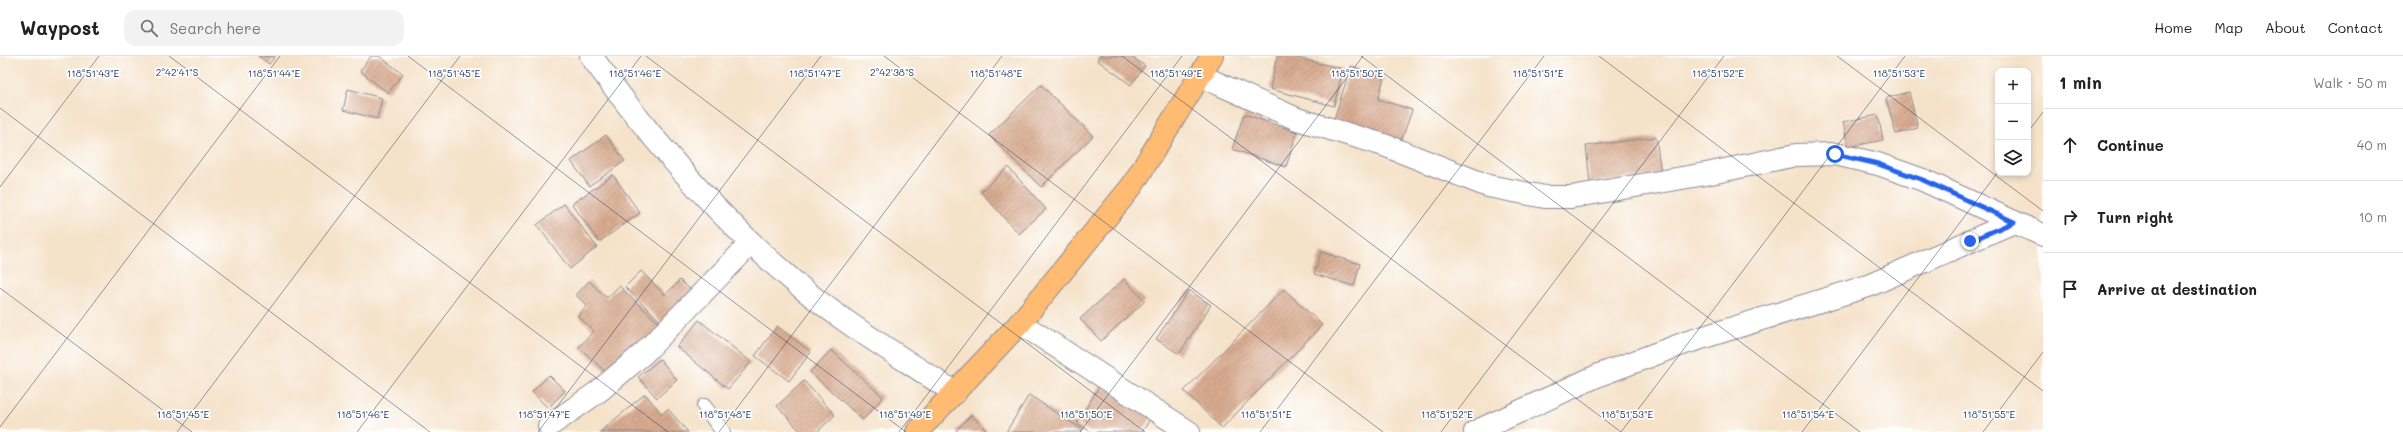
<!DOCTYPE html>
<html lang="en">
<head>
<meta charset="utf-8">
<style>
	body { margin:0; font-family:Mali,sans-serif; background:#f2f2f2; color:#222 }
	.controls { position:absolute; right:12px; top:12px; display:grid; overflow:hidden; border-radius:8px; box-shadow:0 2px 6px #0003 }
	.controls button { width:36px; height:36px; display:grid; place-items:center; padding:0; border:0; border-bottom:1px solid #e0e0e0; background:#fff; color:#222; font:20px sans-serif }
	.stop { position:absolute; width:12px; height:12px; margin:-9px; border:3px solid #2563eb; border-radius:50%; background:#fff }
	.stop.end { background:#2563eb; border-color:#fff; box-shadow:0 1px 4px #0008 }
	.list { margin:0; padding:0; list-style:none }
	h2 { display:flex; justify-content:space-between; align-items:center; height:52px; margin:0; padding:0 16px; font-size:17px }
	h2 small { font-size:13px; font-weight:400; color:#767676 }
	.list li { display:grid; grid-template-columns:26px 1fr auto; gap:12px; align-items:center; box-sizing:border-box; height:72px; padding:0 16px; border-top:1px solid #e0e0e0 }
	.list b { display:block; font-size:15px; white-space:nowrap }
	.list em { font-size:13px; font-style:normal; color:#767676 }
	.icon { flex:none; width:22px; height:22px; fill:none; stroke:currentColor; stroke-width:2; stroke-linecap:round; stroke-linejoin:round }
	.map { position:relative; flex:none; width:2043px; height:376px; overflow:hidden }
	header { display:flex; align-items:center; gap:24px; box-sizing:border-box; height:56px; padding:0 20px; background:#fff; border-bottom:1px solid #e0e0e0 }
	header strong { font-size:19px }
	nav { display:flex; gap:22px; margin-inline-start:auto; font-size:14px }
	.search { width:280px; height:36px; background:#f2f2f2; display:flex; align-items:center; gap:10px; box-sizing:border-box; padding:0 14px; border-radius:12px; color:#767676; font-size:15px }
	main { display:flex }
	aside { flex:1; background:#fff }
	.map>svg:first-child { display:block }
	.building { fill:url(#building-hatch) }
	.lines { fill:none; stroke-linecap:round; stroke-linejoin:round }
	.lane-casing { stroke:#888894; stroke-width:16 }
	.street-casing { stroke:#888894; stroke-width:24 }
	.highway-casing { stroke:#888894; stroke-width:24 }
	.lane { stroke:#fff; stroke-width:14 }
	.street { stroke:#fff; stroke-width:22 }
	.highway { stroke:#ffbb71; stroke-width:22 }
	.route { stroke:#2563eb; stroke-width:5 }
	.ticks { fill:none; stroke:#1b2f5e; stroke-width:1; stroke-opacity:0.45 }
	.ticks-label { font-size:10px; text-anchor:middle; fill:#1b2f5e; stroke:#fff; stroke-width:3.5; stroke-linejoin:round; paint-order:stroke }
</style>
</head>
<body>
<header>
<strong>Waypost</strong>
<div class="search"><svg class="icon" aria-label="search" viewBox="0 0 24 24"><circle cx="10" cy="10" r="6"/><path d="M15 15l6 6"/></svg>Search here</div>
<nav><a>Home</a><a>Map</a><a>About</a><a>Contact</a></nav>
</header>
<main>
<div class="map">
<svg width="2043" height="376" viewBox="0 0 2043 376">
	<defs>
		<pattern id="building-hatch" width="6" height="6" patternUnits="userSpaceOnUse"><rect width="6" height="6" fill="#d9ab8f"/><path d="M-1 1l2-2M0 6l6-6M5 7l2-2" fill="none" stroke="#af8c78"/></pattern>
	</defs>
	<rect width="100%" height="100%" fill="#fff"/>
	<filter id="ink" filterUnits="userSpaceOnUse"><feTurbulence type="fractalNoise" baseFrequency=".025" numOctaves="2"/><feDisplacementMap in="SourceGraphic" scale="8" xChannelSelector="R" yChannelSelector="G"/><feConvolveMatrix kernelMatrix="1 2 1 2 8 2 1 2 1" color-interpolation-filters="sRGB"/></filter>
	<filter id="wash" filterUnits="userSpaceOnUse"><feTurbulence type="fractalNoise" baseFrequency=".012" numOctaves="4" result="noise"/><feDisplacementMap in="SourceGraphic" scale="16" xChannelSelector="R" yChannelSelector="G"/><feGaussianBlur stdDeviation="0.9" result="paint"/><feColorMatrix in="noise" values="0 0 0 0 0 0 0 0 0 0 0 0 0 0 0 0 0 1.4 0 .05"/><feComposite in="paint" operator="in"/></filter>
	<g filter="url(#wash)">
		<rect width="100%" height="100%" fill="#f5e2c9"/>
		<g id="blocks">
			<!-- building -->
			<g class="building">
				<path d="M258,0H275L269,8Z"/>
				<path d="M371,0H379L403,18L388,37L360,15Z"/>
				<path d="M1100,0H1130L1145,10L1131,29L1097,4Z"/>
				<path d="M1277,0H1289L1343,13L1334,50L1270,33Z"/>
				<path d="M1351,10L1384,22L1378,43L1412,54L1401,86L1334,63Z"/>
				<path d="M1041,29L1093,80L1041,131L989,79Z"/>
				<path d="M348,33L382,42L377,63L343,54Z"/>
				<path d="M1909,36L1918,72L1896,78L1886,42Z"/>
				<path d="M1244,58L1297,76L1286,111L1232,93Z"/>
				<path d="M1878,59L1883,84L1848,91L1843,66Z"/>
				<path d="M606,79L625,105L589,130L571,105Z"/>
				<path d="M1656,81L1661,118L1590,127L1586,90Z"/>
				<path d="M1008,111L1046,153L1019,178L981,136Z"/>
				<path d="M613,119L640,157L599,186L572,148Z"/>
				<path d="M564,148L597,191L570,213L537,169Z"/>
				<path d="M1321,196L1360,208L1354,230L1314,218Z"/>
				<path d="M641,215L665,239L680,224L694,237L663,268L625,231Z"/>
				<path d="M1124,223L1145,245L1101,285L1080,263Z"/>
				<path d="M589,225L607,242L619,230L662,270L612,322L579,291L594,275L578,260L587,250L576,239Z"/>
				<path d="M1284,233L1322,269L1222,372L1184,335Z"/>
				<path d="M1189,234L1211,249L1179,298L1156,283Z"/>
				<path d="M699,264L751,306L728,333L677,291Z"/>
				<path d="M777,270L811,296L789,325L755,300Z"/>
				<path d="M831,294L883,341L863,364L810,316Z"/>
				<path d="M660,303L677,324L657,342L638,321Z"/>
				<path d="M549,319L565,335L548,352L532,336Z"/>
				<path d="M804,325L835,359L817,376H801L777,350Z"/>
				<path d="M1100,329L1152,360L1142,376H1091L1077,367Z"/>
				<path d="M645,338L662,358L668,353L688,376H600Z"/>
				<path d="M1029,339L1083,374L1081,376H1006Z"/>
				<path d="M971,359L988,376H955Z"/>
			</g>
		</g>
	</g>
	<g filter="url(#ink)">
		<use href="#blocks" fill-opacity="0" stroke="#888894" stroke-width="1"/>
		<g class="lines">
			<!-- lane casing -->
			<g class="lane-casing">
				<path id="lane" d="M704,350L723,376"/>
			</g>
			<!-- street casing -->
			<g class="street-casing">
				<g id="street">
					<path d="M591,0C650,82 714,157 791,223C841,266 900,300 955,337"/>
					<path d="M1201,20L1297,63L1384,89L1488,130L1545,141H1571L1711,117L1796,99L1835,98L1878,108L1923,124L2014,166"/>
					<path d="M1020,267L1189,376"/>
					<path d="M549,370L599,335L645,296L751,187"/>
					<path d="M1475,376L1599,319L1685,287L1868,230L2014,166L2043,179"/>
				</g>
			</g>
			<!-- highway casing -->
			<g class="highway-casing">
				<path id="highway" d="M917,376L1020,267L1132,130L1212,0"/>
			</g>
			<!-- lane -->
			<use href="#lane" class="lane"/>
			<!-- street -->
			<use href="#street" class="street"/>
			<!-- highway -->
			<use href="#highway" class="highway"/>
		</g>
	</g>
	<g class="lines" filter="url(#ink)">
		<!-- route -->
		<path class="route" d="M1835,98L1878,108L1923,124L2014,166L1970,185"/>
	</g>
	<!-- ticks -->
	<path class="ticks" d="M169,0L668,376M408,0L906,376M646,0L1145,376M884,0L1383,376M1122,0L1621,376M1361,0L1860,376M1599,0L2043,335M1837,0L2043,155M0,52L430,376M2028,76L2043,56M0,131L99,0M0,232L192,376M0,371L280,0M177,376L460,0M357,376L641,0M538,376L821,0M719,376L1002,0M899,376L1182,0M1080,376L1363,0M1260,376L1544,0M1441,376L1724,0M1621,376L1905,0M1802,376L1998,116M1983,376L2043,296"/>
	<g class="ticks-label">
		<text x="177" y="20">2°42'41"S</text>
		<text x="892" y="20">2°42'38"S</text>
		<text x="93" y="21">118°51'43"E</text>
		<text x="274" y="21">118°51'44"E</text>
		<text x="454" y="21">118°51'45"E</text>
		<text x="635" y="21">118°51'46"E</text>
		<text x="815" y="21">118°51'47"E</text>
		<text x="996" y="21">118°51'48"E</text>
		<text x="1176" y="21">118°51'49"E</text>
		<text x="1538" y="21">118°51'51"E</text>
		<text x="1899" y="21">118°51'53"E</text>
		<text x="1357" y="21">118°51'50"E</text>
		<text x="1718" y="21">118°51'52"E</text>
		<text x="183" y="362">118°51'45"E</text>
		<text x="363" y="362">118°51'46"E</text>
		<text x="544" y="362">118°51'47"E</text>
		<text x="725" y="362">118°51'48"E</text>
		<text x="905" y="362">118°51'49"E</text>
		<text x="1086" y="362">118°51'50"E</text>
		<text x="1266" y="362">118°51'51"E</text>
		<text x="1447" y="362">118°51'52"E</text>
		<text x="1627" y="362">118°51'53"E</text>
		<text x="1808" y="362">118°51'54"E</text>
		<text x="1989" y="362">118°51'55"E</text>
	</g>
</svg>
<div class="controls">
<button>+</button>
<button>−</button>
<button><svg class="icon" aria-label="layers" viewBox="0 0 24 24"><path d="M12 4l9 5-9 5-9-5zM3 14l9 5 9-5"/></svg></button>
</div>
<div class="stop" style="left:1835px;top:98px"></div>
<div class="stop end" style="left:1970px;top:185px"></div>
</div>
<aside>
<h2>1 min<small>Walk · 50 m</small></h2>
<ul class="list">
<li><svg class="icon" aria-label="ahead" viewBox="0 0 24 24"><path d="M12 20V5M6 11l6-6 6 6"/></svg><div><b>Continue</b></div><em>40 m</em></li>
<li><svg class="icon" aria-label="right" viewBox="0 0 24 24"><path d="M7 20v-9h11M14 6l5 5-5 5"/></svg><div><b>Turn right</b></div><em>10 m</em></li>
<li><svg class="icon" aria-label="arrive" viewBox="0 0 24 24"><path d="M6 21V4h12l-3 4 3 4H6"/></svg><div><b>Arrive at destination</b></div></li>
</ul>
</aside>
</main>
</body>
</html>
